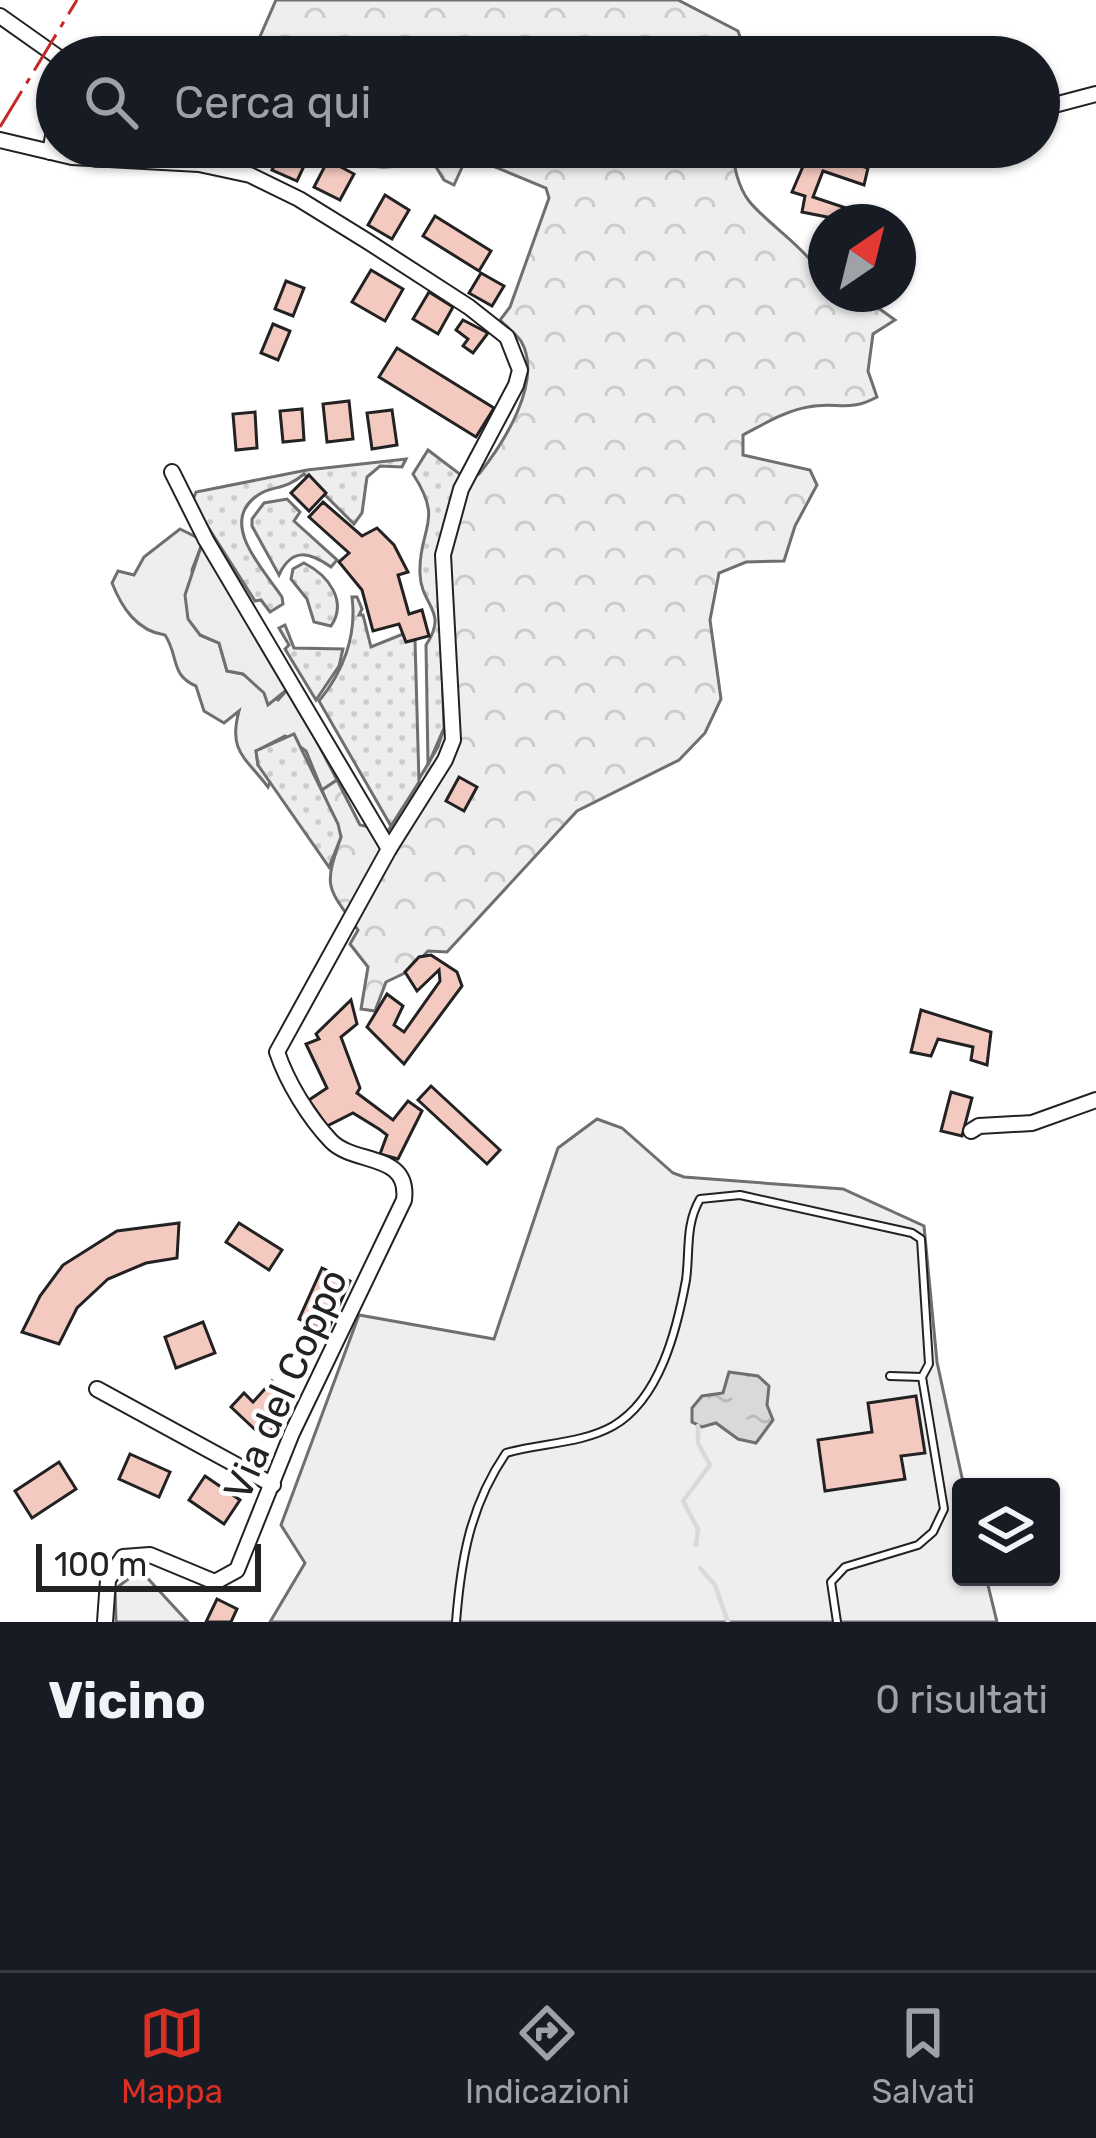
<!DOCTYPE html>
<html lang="it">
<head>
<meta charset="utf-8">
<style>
	body { margin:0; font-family:Rubik,sans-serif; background:#20242c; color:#f1f3f6 }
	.controls { position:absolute; right:36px; bottom:36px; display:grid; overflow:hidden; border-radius:12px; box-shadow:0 3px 9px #0004 }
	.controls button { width:108px; height:108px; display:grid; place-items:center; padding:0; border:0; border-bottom:3px solid #363941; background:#171b24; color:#f1f3f6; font:60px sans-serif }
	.compass { position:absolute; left:808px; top:204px; width:108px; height:108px; border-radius:50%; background:#171b24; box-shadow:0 3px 9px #0004; rotate:35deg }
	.scale { position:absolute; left:36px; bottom:30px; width:225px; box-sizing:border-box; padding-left:12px; border:6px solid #222; border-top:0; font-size:33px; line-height:42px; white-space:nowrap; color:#222; -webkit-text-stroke:9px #fff; paint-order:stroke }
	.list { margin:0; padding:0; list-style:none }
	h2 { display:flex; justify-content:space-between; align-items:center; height:156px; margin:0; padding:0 48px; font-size:51px }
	h2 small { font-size:39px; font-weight:400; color:#9ea1a6 }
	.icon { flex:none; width:66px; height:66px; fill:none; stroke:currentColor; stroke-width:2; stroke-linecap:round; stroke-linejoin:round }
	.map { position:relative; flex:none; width:1096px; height:1622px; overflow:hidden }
	.search { position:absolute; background:#171b24; box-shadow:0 3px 9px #0004; left:36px; right:36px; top:36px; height:132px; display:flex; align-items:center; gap:30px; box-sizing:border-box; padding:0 42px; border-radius:66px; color:#9ea1a6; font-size:45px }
	.sheet { height:348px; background:#171b24 }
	nav { display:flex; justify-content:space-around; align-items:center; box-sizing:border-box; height:168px; border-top:3px solid #363941; background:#171b24; font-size:33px; color:#9ea1a6 }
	nav a { display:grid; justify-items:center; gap:6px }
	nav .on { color:#d93025 }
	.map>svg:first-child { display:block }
	.green { fill:#eee; stroke:#6f6f6f; stroke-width:3 }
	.forest { fill:url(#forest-crowns); stroke:#6f6f6f; stroke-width:3 }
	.garden { fill:url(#garden-dots); stroke:#6f6f6f; stroke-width:3 }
	.parking { fill:#ededed; stroke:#6f6f6f; stroke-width:3 }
	.water { fill:url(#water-ripples); stroke:#6f6f6f; stroke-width:3 }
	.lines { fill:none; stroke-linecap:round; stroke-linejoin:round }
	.stream { stroke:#d9d9d9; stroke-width:4.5 }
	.building { fill:#f3c9c0; stroke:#222; stroke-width:3 }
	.lane-casing { stroke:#222; stroke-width:10 }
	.street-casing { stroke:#222; stroke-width:18 }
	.lane { stroke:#fff; stroke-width:6 }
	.street { stroke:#fff; stroke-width:14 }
	.power { stroke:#c62828; stroke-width:3; stroke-dasharray:42 9 6 9; stroke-linecap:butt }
	.labels { text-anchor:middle; stroke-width:9; stroke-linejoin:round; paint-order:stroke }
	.street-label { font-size:39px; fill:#222; stroke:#fff }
</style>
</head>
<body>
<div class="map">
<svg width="1096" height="1622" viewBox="0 0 1096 1622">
	<defs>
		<pattern id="forest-crowns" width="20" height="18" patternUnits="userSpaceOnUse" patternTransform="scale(3)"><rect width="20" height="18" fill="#eee"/><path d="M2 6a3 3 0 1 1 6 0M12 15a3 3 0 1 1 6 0" fill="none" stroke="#ccc"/></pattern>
		<pattern id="garden-dots" width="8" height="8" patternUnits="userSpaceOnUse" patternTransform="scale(3)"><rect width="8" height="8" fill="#eee"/><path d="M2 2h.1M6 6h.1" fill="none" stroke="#ccc" stroke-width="1.8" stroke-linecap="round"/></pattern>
		<pattern id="water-ripples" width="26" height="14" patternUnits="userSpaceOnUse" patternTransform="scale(3)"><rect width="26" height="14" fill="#d9d9d9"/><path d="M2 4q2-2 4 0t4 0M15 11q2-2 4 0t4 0" fill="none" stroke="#bababa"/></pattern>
	</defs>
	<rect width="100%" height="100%" fill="#fff"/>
	<!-- green -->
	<g class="green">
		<path d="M180,529L198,538L202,544L192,570L200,635L219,643L227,671L243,674L278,700L289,688L337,780L322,790L306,751L285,736L256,751L258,765L271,780L268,787C245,757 228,751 239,711L224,723L204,711L196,686C170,675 179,656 165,635C137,631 122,608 112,583L118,571L134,575L144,557Z"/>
		<path d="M597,1119L622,1128L673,1173L684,1177L843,1189L924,1226L937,1362L964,1487L961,1577H986L997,1622H270L305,1563L281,1525L359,1315L494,1339L558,1148Z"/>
		<path d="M140,1570L188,1622H116L115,1589Z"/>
	</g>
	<!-- forest -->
	<g class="forest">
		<path d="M276,0H678L738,31L747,57H251Z"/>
		<path d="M336,147H732C733,164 738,187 749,201C769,227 826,259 826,294H859L895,320L873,334L868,371L877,397C848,413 837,401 808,407C785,411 764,424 743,435V455L810,470L817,485L795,526L784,561L746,562L719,573L710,620L721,699L705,733L679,760L577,811L447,952L428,951L409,971L386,982L375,1011L361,1009L368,967L350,944L358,930C327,886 323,889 341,837L322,790L337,780L360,825L388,831L438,747L444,728L438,546L461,475L479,474C503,444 544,381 521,341C516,334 506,326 500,320L510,307L549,198L546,188L476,159L464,163L454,185L444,180L433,162C401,167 359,175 336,147Z"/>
	</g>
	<!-- garden -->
	<g class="garden">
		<path d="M428,450L461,475L438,546L444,728L428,765L426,645C449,611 421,606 420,574C418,527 445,523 413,474Z"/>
		<path d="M406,459L402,467L380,466L367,477L362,513L354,524L304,474C283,492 271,484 254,498C220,526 265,571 282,597L283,604L270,612L261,600L255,601L192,502L196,492L307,470Z"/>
		<path d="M287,499L300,512L294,521L337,560L331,567C309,552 292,547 279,575L252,526V519L264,503Z"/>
		<path d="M304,563C328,575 348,601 331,626L314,622L307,599L291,579L293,569Z"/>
		<path d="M352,597H357L362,609L359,615H363L371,647L403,634L406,642L415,640L419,782L391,826L319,701C343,672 357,636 352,597Z"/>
		<path d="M285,625L294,648L343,649L339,666L316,700L285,649L289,645L279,628Z"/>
		<path d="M294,734L338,824L341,837L329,867L258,765L256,751Z"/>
	</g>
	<!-- parking -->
	<path class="parking" d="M202,544L289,688L268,705L264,693L243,674L227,671L219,643L200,635L188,619L185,595Z"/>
	<!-- water -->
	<path class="water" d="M729,1372L758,1376L769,1386L767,1405L773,1420L756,1443L738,1439L716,1423L702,1427L692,1422V1408L702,1396L723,1393Z"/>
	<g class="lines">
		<!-- stream -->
		<g class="stream">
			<path d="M696,1545L698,1529L683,1501L710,1465L698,1443V1426"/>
			<path d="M700,1568L715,1585L728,1622"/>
		</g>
	</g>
	<!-- building -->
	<g class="building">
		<path d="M283,147L310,153L297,181L272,170Z"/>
		<path d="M810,150L868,168L864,185L823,171L813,197L855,211L852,222L802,212L805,196L792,192Z"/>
		<path d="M328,160L354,174L340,200L314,187Z"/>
		<path d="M385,195L409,210L392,239L368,225Z"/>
		<path d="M435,216L491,251L479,271L423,236Z"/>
		<path d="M371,270L403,289L385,321L352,302Z"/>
		<path d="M481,273L504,286L492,306L469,293Z"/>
		<path d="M286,281L304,288L293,316L275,309Z"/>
		<path d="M429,292L453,307L438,334L413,319Z"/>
		<path d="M463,320L488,333L473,353L463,346L468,339L456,330Z"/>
		<path d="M273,324L290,331L278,360L261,353Z"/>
		<path d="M397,348L494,408L476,437L379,377Z"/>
		<path d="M349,401L353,439L327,442L323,404Z"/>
		<path d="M302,409L304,440L283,442L280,411Z"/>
		<path d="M392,410L397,445L372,449L367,413Z"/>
		<path d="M255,412L257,448L236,450L233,414Z"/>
		<path d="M309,475L326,493L309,511L291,493Z"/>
		<path d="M323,502L362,536L377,528L394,545L408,572L398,575L409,614L422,610L429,636L406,642L399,624L373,631L362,590L339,562L349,553L309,517Z"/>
		<path d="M459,777L477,787L464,811L446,801Z"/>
		<path d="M431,955L457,972L462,986L404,1064L367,1027L387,994L403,1006L394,1025L404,1032L440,981L439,970L417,991L405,972L419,957Z"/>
		<path d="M351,1000L357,1024L341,1037L360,1088L357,1093L393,1120L408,1101L422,1111L398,1159L380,1154L387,1135L379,1129L353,1113L327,1126L309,1100L327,1088L306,1044L319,1039L316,1034Z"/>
		<path d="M921,1010L991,1032L987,1065L971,1060L973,1047L938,1039L931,1056L911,1052Z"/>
		<path d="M431,1086L500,1150L487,1164L418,1100Z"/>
		<path d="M951,1092L972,1098L962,1136L941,1131Z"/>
		<path d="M179,1223L177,1258L146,1263L108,1279L77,1308L59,1344L22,1332L40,1296L63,1265L117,1231Z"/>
		<path d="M239,1223L282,1250L269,1270L226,1242Z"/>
		<path d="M322,1268L350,1281L327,1332L299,1319Z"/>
		<path d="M203,1322L215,1353L176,1368L165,1337Z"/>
		<path d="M272,1381L290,1399L272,1418L278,1423L264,1438L231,1407L244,1393L253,1402Z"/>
		<path d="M916,1396L925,1453L901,1456L905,1479L825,1491L818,1440L872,1432L868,1403Z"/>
		<path d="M130,1454L170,1472L159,1497L119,1479Z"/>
		<path d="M59,1462L76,1489L32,1518L15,1491Z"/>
		<path d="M205,1476L240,1500L224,1524L189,1500Z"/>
		<path d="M217,1599L237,1609L231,1622H206Z"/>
	</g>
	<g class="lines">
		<!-- lane casing -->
		<g class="lane-casing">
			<g id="lane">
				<path d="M456,1622C461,1559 470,1506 506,1453C540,1443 581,1444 613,1426C660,1399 677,1329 686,1280C690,1251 685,1225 700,1199L740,1195L912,1233L921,1239L929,1364L922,1377"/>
				<path d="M837,1622L831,1582L845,1567L918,1545L933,1532L944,1509L922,1377L890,1376"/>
			</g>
		</g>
		<!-- street casing -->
		<g class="street-casing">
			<g id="street">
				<path d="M0,16L58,57"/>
				<path d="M1039,109L1096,94"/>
				<path d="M0,140L72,157L199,164L250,175L299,199L367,241L469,307L507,337L520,370L516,385L461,489L443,555L453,740L445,760L389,849L277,1052C287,1082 309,1118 331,1141C354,1165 410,1152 404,1200L292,1433L237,1570L215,1582L150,1555L123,1557L108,1580L105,1622"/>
				<path d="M50,152L57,115"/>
				<path d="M172,472L206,540L389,849"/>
				<path d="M971,1131L979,1126L1032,1123L1096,1100"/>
				<path d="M97,1389L273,1485"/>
			</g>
		</g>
		<!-- lane -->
		<use href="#lane" class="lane"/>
		<!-- street -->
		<use href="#street" class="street"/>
		<!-- power -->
		<path class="power" d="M0,127L77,0"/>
	</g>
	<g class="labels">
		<!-- street labels -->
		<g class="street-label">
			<text transform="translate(285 1384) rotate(-66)" y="14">Via del Coppo</text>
		</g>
	</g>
</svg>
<div class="controls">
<button><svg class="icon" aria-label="layers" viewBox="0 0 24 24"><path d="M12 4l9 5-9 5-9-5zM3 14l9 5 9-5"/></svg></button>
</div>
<svg class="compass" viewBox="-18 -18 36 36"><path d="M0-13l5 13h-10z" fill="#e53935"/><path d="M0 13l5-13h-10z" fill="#9ea1a6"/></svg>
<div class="scale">100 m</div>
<div class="search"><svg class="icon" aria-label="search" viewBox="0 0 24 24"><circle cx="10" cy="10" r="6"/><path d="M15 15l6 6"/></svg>Cerca qui</div>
</div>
<section class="sheet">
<h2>Vicino<small>0 risultati</small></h2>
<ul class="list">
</ul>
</section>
<nav>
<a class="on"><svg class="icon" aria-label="map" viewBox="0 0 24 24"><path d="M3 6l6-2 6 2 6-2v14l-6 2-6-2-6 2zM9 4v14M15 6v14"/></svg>Mappa</a>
<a><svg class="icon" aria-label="directions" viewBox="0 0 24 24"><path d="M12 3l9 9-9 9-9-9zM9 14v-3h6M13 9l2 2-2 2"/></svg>Indicazioni</a>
<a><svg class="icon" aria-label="saved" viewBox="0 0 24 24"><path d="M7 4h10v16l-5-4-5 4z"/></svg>Salvati</a>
</nav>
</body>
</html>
